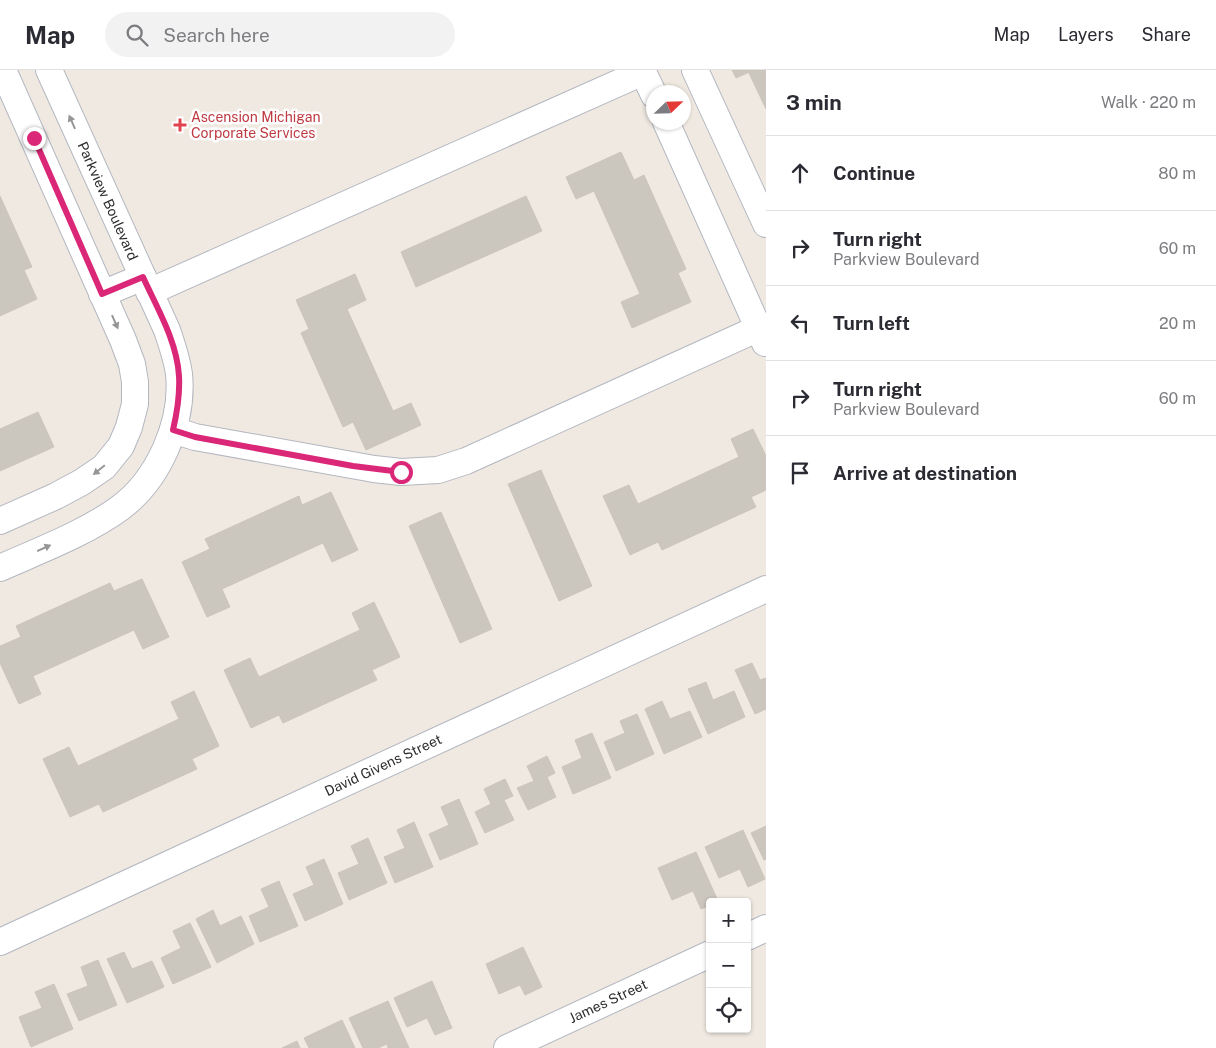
<!DOCTYPE html>
<html lang="en">
<head>
<meta charset="utf-8">
<style>
	body { margin:0; font-family:"Public Sans",sans-serif; background:#f2f2f3; color:#2b2b33 }
	.controls { position:absolute; right:15px; bottom:15px; display:grid; overflow:hidden; border-radius:5px; box-shadow:0 1px 4px #0004 }
	.controls button { width:45px; height:45px; display:grid; place-items:center; padding:0; border:0; border-bottom:1px solid #e1e1e2; background:#fff; color:#2b2b33; font:25px sans-serif }
	.compass { position:absolute; left:646px; top:15px; width:45px; height:45px; border-radius:50%; background:#fff; box-shadow:0 1px 4px #0004; rotate:67deg }
	.stop { position:absolute; width:15px; height:15px; margin:-11px; border:4px solid #db2777; border-radius:50%; background:#fff }
	.stop.end { background:#db2777; border-color:#fff; box-shadow:0 1px 5px #0008 }
	.list { margin:0; padding:0; list-style:none }
	h2 { display:flex; justify-content:space-between; align-items:center; height:65px; margin:0; padding:0 20px; font-size:21px }
	h2 small { font-size:16px; font-weight:400; color:#7c7c81 }
	.list li { display:grid; grid-template-columns:32px 1fr auto; gap:15px; align-items:center; box-sizing:border-box; height:75px; padding:0 20px; border-top:1px solid #e1e1e2 }
	.list b { display:block; font-size:19px; white-space:nowrap }
	.list p { margin:0; font-size:16px; white-space:nowrap; color:#7c7c81 }
	.list em { font-size:16px; font-style:normal; color:#7c7c81 }
	.icon { flex:none; width:28px; height:28px; fill:none; stroke:currentColor; stroke-width:2; stroke-linecap:round; stroke-linejoin:round }
	.map { position:relative; flex:none; width:766px; height:978px; overflow:hidden }
	header { display:flex; align-items:center; gap:30px; box-sizing:border-box; height:70px; padding:0 25px; background:#fff; border-bottom:1px solid #e1e1e2 }
	header strong { font-size:24px }
	nav { display:flex; gap:28px; margin-inline-start:auto; font-size:18px }
	.search { width:350px; height:45px; background:#f2f2f3; display:flex; align-items:center; gap:12px; box-sizing:border-box; padding:0 18px; border-radius:28px; color:#7c7c81; font-size:19px }
	main { display:flex }
	aside { flex:1; background:#fff }
	.map>svg:first-child { display:block }
	.building { fill:#cbc7bf; stroke:#cbc5ba }
	.lines { fill:none; stroke-linecap:round; stroke-linejoin:round }
	.minor-casing { stroke:#b4b7c1; stroke-width:28 }
	.minor { stroke:#fff; stroke-width:26 }
	.oneway { fill:#969696 }
	.route { stroke:#db2777; stroke-width:6 }
	.health-dot { fill:#e0444e; stroke:#fff; stroke-width:2 }
	.labels { text-anchor:middle; stroke-width:5; stroke-linejoin:round; paint-order:stroke }
	.health-label { font-size:14px; fill:#be3a42; stroke:#fff; text-anchor:start }
	.street-label { font-size:14px; fill:#2e2e2e; stroke:#fff }
</style>
</head>
<body>
<header>
<strong>Map</strong>
<div class="search"><svg class="icon" aria-label="search" viewBox="0 0 24 24"><circle cx="10" cy="10" r="6"/><path d="M15 15l6 6"/></svg>Search here</div>
<nav><a>Map</a><a>Layers</a><a>Share</a></nav>
</header>
<main>
<div class="map">
<svg width="766" height="978" viewBox="0 0 766 978">
	<rect width="100%" height="100%" fill="#efe9e1"/>
	<!-- building -->
	<g class="building">
		<path d="M732,0H754L736,8Z"/>
		<path d="M754,0H766V39L749,3Z"/>
		<path d="M621,82L634,110L644,105L686,199L678,203L691,232L632,258L621,232L640,224L594,121L576,129L566,107Z"/>
		<path d="M0,126L32,197L24,200L37,229L0,246Z"/>
		<path d="M526,126L542,161L416,217L401,182Z"/>
		<path d="M355,204L366,230L347,239L393,341L411,333L421,355L366,380L353,352L343,357L301,263L309,259L296,230Z"/>
		<path d="M38,342L54,377L0,401V359Z"/>
		<path d="M753,359L766,386V420L751,427L756,437L662,480L658,472L630,485L603,426L629,415L638,434L739,387L731,369Z"/>
		<path d="M541,400L592,516L559,531L508,414Z"/>
		<path d="M331,422L358,480L332,492L323,473L222,519L230,537L207,547L182,492L210,479L205,469L299,426L302,435Z"/>
		<path d="M441,442L492,559L460,573L409,456Z"/>
		<path d="M142,509L169,567L143,579L134,560L33,606L41,624L19,634L0,593V576L21,567L16,556L110,513L114,521Z"/>
		<path d="M374,532L400,587L372,600L377,610L283,653L279,645L251,658L224,600L250,588L259,607L360,560L352,543Z"/>
		<path d="M752,593L760,610L766,608V639L755,644L735,600Z"/>
		<path d="M706,612L713,630L734,621L745,647L708,664L688,619Z"/>
		<path d="M194,621L219,676L192,689L197,699L103,742L99,734L70,747L43,689L69,677L78,696L179,649L171,632Z"/>
		<path d="M662,631L670,649L690,641L702,667L664,684L645,639Z"/>
		<path d="M637,644L654,684L616,701L604,672L625,663L620,651Z"/>
		<path d="M592,663L611,708L573,724L562,697L582,688L575,670Z"/>
		<path d="M547,686L555,703L547,707L556,727L528,740L517,718L534,711L527,696Z"/>
		<path d="M505,709L513,726L504,730L514,750L485,763L475,742L491,734L484,719Z"/>
		<path d="M459,729L478,774L440,790L429,764L449,755L441,737Z"/>
		<path d="M414,752L433,797L395,813L384,787L405,778L397,760Z"/>
		<path d="M766,756V789L764,790L751,763Z"/>
		<path d="M743,760L765,809L748,817L740,799L719,808L705,777Z"/>
		<path d="M368,768L387,813L349,830L338,803L359,794L351,776Z"/>
		<path d="M696,782L718,831L710,832V835L701,839L693,821L672,830L658,798Z"/>
		<path d="M324,789L343,834L305,851L293,824L314,815L306,797Z"/>
		<path d="M279,811L298,856L260,872L249,846L269,837L261,819Z"/>
		<path d="M213,840L220,856L241,846L254,874L217,893L196,849Z"/>
		<path d="M190,853L211,897L173,914L161,888L181,878L173,861Z"/>
		<path d="M523,877L542,917L525,925L520,915L499,924L486,894Z"/>
		<path d="M124,882L132,899L152,891L164,917L127,933L107,889Z"/>
		<path d="M98,890L117,935L79,951L67,924L88,916L81,897Z"/>
		<path d="M432,911L452,958L435,965L427,948L407,957L394,928Z"/>
		<path d="M54,914L73,959L31,977L19,947L42,938L35,922Z"/>
		<path d="M388,931L409,978H388L387,974L378,978H363L349,948Z"/>
		<path d="M342,950L355,978H309L304,968Z"/>
		<path d="M297,971L300,978H282Z"/>
	</g>
	<g class="lines">
		<!-- minor casing -->
		<g class="minor-casing">
			<g id="minor">
				<path d="M695,0L766,154"/>
				<path d="M666,52L765,273"/>
				<path d="M149,222L643,2L654,25"/>
				<path d="M102,224L143,207"/>
				<path d="M173,360L195,367L374,399L401,402L438,400L466,391L759,258"/>
				<path d="M0,451L56,426L82,412L104,397L121,376L129,357L135,334V312L132,294L123,270L3,0"/>
				<path d="M0,498C38,481 86,463 120,438C158,410 184,353 179,304C177,289 172,275 167,260L49,0"/>
				<path d="M747,867L766,858"/>
				<path d="M0,872L766,519"/>
				<path d="M507,978L710,884"/>
			</g>
		</g>
		<!-- minor -->
		<use href="#minor" class="minor"/>
	</g>
	<!-- one-way arrows -->
	<defs><path id="oneway-solid" d="M-6-.8H1V-3.2L6.5 0L1 3.2V.8H-6Z" transform="scale(1.25)"/></defs>
	<g class="oneway">
		<use href="#oneway-solid" transform="translate(72 52) rotate(-114)"/>
		<use href="#oneway-solid" transform="translate(115 252) rotate(66)"/>
		<use href="#oneway-solid" transform="translate(99 400) rotate(141)"/>
		<use href="#oneway-solid" transform="translate(44 478) rotate(-24)"/>
	</g>
	<g class="lines">
		<!-- route -->
		<path class="route" d="M34,68L102,224L143,207C157,238 177,271 179,306C180,324 177,343 173,360L195,367L353,396L401,402"/>
	</g>
	<!-- markers -->
	<path class="health-dot" d="M177.5 47.5h5v5h5v5h-5v5h-5v-5h-5v-5h5z"/>
	<g class="labels">
		<!-- health labels -->
		<g class="health-label">
			<text x="191" y="52">Ascension Michigan<tspan x="191" dy="16">Corporate Services</tspan></text>
		</g>
		<!-- street labels -->
		<g class="street-label">
			<text transform="translate(108 131) rotate(66)" y="5">Parkview Boulevard</text>
			<text transform="translate(383 695) rotate(-25)" y="5">David Givens Street</text>
			<text transform="translate(608 931) rotate(-25)" y="5">James Street</text>
		</g>
	</g>
</svg>
<div class="controls">
<button>+</button>
<button>−</button>
<button><svg class="icon" aria-label="locate" viewBox="0 0 24 24"><circle cx="12" cy="12" r="6"/><path d="M12 2v4M12 18v4M2 12h4M18 12h4"/></svg></button>
</div>
<svg class="compass" viewBox="-18 -18 36 36"><path d="M0-13l5 13h-10z" fill="#e53935"/><path d="M0 13l5-13h-10z" fill="#7c7c81"/></svg>
<div class="stop" style="left:401px;top:402px"></div>
<div class="stop end" style="left:34px;top:68px"></div>
</div>
<aside>
<h2>3 min<small>Walk · 220 m</small></h2>
<ul class="list">
<li><svg class="icon" aria-label="ahead" viewBox="0 0 24 24"><path d="M12 20V5M6 11l6-6 6 6"/></svg><div><b>Continue</b></div><em>80 m</em></li>
<li><svg class="icon" aria-label="right" viewBox="0 0 24 24"><path d="M7 20v-9h11M14 6l5 5-5 5"/></svg><div><b>Turn right</b><p>Parkview Boulevard</p></div><em>60 m</em></li>
<li><svg class="icon" aria-label="left" viewBox="0 0 24 24"><path d="M17 20v-9H6M10 6l-5 5 5 5"/></svg><div><b>Turn left</b></div><em>20 m</em></li>
<li><svg class="icon" aria-label="right" viewBox="0 0 24 24"><path d="M7 20v-9h11M14 6l5 5-5 5"/></svg><div><b>Turn right</b><p>Parkview Boulevard</p></div><em>60 m</em></li>
<li><svg class="icon" aria-label="arrive" viewBox="0 0 24 24"><path d="M6 21V4h12l-3 4 3 4H6"/></svg><div><b>Arrive at destination</b></div></li>
</ul>
</aside>
</main>
</body>
</html>
